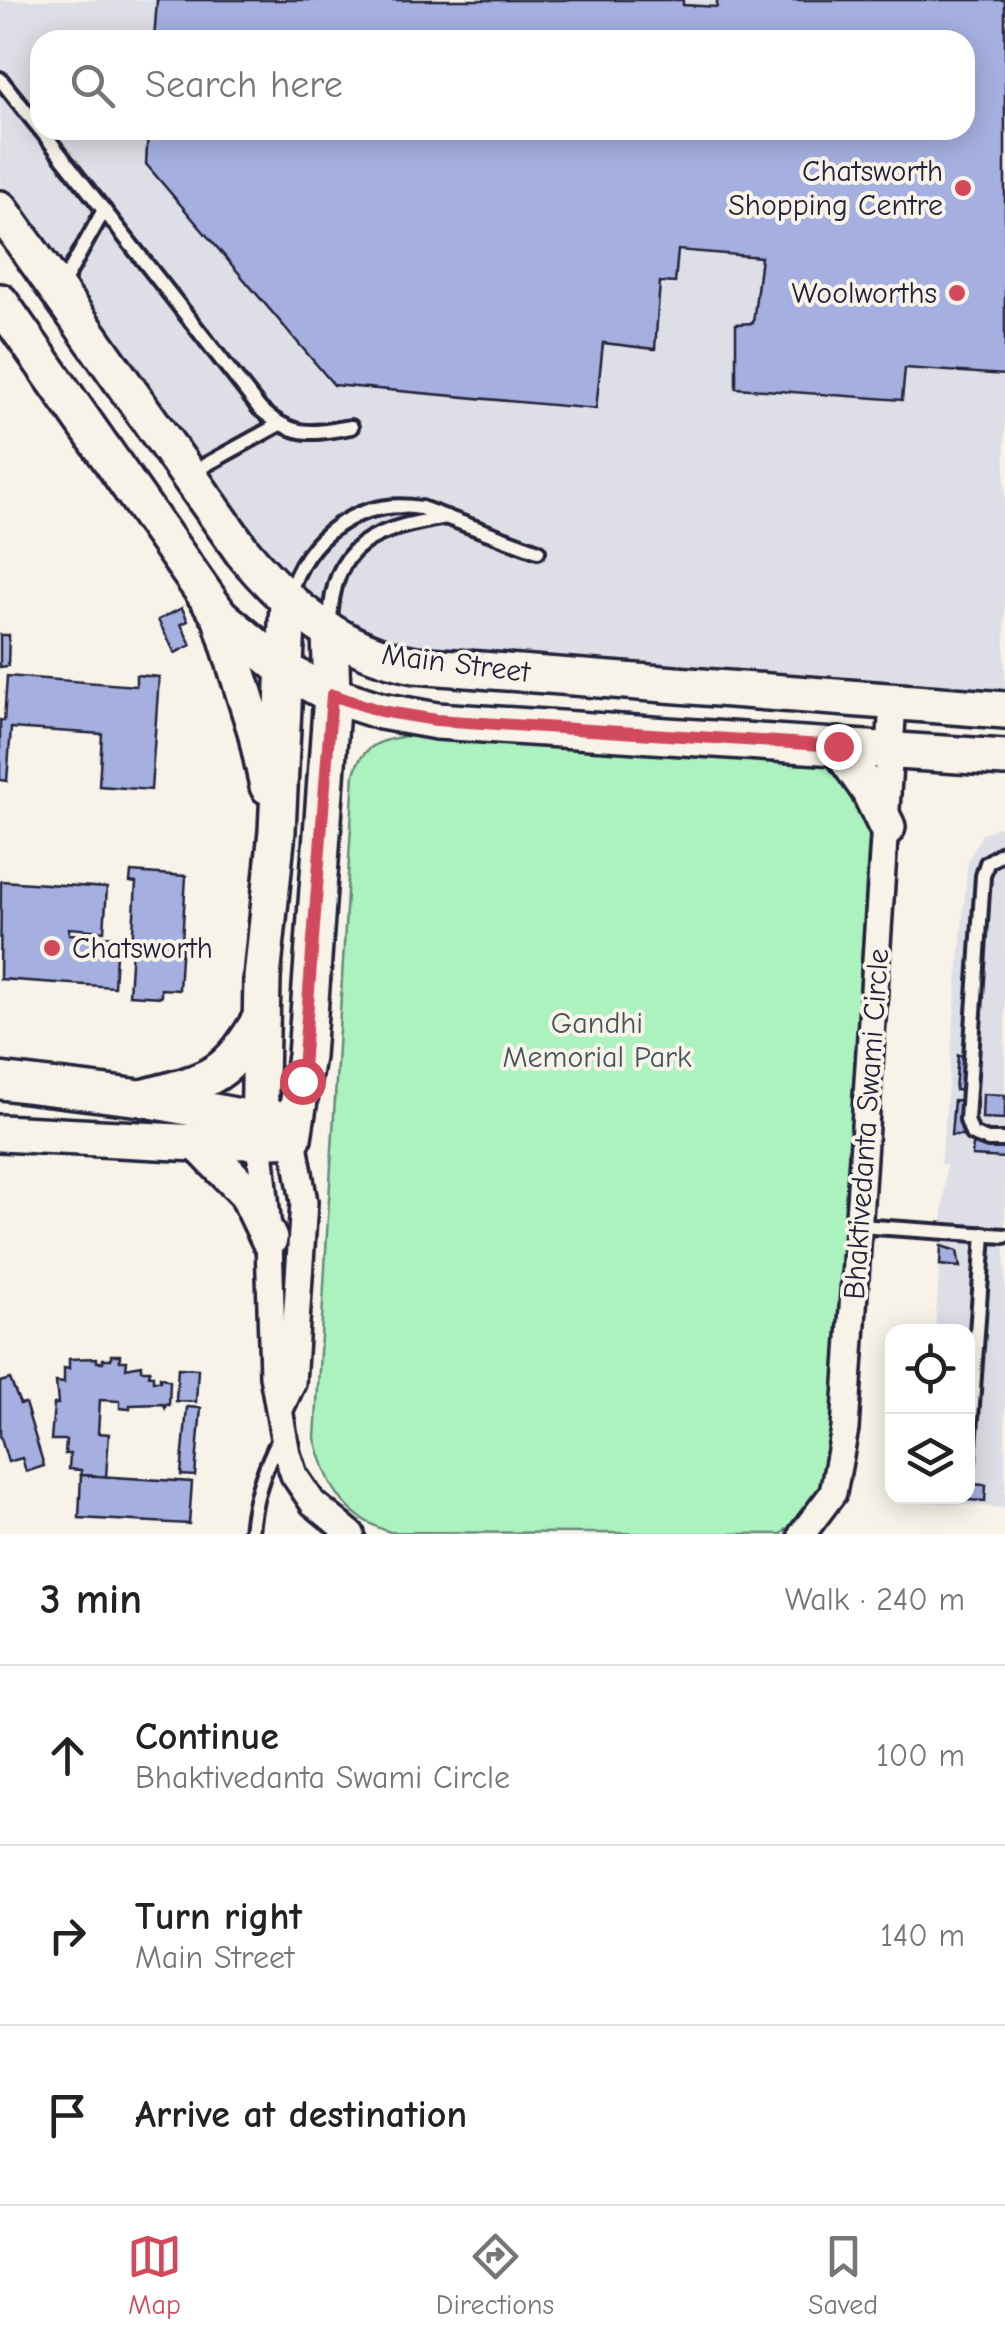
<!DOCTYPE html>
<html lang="en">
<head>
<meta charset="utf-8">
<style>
	body { margin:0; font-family:"Comic Neue",sans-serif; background:#f2f2f2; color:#222 }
	.controls { position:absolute; right:30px; bottom:30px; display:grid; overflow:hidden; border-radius:20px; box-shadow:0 5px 25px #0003 }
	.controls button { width:90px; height:90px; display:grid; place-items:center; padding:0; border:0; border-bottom:2px solid #e0e0e0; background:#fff; color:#222; font:50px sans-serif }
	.stop { position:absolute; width:30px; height:30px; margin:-22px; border:8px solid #d1495b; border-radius:50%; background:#fff }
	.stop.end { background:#d1495b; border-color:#fff; box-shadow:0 2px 10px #0008 }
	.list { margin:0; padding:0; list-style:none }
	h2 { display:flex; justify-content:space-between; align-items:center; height:130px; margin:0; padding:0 40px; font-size:42px }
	h2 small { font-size:32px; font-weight:400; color:#767676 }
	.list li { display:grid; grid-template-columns:65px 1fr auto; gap:30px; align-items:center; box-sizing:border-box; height:180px; padding:0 40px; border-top:2px solid #e0e0e0 }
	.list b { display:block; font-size:38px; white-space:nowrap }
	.list p { margin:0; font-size:32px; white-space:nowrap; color:#767676 }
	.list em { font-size:32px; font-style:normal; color:#767676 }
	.icon { flex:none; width:55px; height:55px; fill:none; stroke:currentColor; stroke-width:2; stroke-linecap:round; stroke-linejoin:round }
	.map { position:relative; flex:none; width:1005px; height:1534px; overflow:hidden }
	.search { position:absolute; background:#fff; box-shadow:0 5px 25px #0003; left:30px; right:30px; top:30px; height:110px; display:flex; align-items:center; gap:25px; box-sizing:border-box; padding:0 35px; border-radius:30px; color:#767676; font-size:38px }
	.sheet { height:670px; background:#fff }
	nav { display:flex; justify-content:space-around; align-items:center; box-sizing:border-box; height:140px; border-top:2px solid #e0e0e0; background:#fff; font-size:28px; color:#767676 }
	nav a { display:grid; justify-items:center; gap:5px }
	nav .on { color:#d1495b }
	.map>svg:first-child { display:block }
	.built { fill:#dedfe6; fill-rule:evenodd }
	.green { fill:#abf2be; stroke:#668a7c; stroke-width:2.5 }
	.building { fill:#a5b0e0; stroke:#22223b; stroke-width:2.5 }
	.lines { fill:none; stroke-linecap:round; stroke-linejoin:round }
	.lane-casing { stroke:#22223b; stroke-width:20 }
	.street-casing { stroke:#22223b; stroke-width:32 }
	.secondary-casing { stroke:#22223b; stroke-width:42 }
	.lane { stroke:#f7f3e8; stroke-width:12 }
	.street { stroke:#f7f3e8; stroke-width:25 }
	.secondary { stroke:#f7f3e8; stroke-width:35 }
	.route { stroke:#d1495b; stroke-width:12 }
	.poi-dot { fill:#d1495b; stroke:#f7f3e8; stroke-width:4 }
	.labels { text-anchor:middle; stroke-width:8; stroke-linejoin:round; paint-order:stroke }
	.poi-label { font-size:30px; fill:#22223b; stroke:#f7f3e8; text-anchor:end }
	.street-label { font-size:30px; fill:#22223b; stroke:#f7f3e8 }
	.park-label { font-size:30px; fill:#44565c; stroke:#f7f3e8 }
</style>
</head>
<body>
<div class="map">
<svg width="1005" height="1534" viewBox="0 0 1005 1534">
	<rect width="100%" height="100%" fill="#f7f3e8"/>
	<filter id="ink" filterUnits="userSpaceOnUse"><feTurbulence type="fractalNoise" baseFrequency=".01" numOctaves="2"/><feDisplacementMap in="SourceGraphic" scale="20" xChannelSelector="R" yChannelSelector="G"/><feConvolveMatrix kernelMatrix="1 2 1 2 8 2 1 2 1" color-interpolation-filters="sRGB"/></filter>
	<g filter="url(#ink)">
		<!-- built -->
		<g class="built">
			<path d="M0,0H1005V709L416,663L290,603L0,207ZM40,40H965V130H40Z"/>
			<path d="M1005,824V1508L922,1502L923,1497L968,1496V1332L935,1331L946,1165L941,1164L968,860L982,834Z"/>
		</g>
		<!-- green -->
		<path class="green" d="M406,736L841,767L870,821L830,1460L813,1501L782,1534L390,1532C343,1517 326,1483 315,1438L354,774C361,747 379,740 406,736Z"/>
		<!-- building -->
		<g class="building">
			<path d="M157,0H683V5L717,7V0H1005V375L905,368L902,400L736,388V324L753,323L761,257L678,250L675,283L660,282L655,349L603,343L596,409L334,385L146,164L148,130H965V40H154Z"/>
			<path d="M182,608L188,621L181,624L191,645L175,653L158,620Z"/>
			<path d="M0,635H9L8,666L0,667Z"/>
			<path d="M136,675L159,677L151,790L99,786L102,734L11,728L7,781L0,780V720L4,721L7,676L136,686Z"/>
			<path d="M131,872L186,876L179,990L161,989V997L129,995L136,883L130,882Z"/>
			<path d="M1,881L107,888L104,931L69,928V934L117,937L114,987L0,979Z"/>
			<path d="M958,1055L970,1056L967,1091L955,1090Z"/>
			<path d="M983,1094L1005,1095V1119L982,1118Z"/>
			<path d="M954,1100L966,1101L963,1135H951Z"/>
			<path d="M973,1144L1005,1146V1158L972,1156Z"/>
			<path d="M941,1246L957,1251L960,1267L940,1265Z"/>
			<path d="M111,1355H120V1361H127L126,1368L141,1365V1370H150L149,1375H153V1381H160V1377L170,1381L169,1405L166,1404L165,1408L163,1404L130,1405V1409L120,1408V1401L100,1400L98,1433L109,1434L106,1477L81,1475V1470L69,1469L70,1454H65L66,1440H51L54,1404H58L56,1382L64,1383V1368L69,1369V1359L97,1358V1362H103V1359H111Z"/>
			<path d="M178,1368L198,1369L196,1402L176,1401Z"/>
			<path d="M10,1379L20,1404L25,1403L44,1466L26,1472L22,1458L8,1462L0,1435V1382Z"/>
			<path d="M187,1407L201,1408L195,1476L181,1475Z"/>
			<path d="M81,1475L192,1482L189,1524L79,1518Z"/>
			<path d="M968,1484L986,1485L985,1501L946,1499L968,1496Z"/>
		</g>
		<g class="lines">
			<!-- lane casing -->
			<g class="lane-casing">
				<g id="lane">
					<path d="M0,79L40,129"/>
					<path d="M41,130L260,409C294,438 310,434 351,427"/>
					<path d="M61,287L104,210"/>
					<path d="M189,474L278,425"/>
					<path d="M289,596C306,535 359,498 421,508L538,551"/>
					<path d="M330,624C332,541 375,530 446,517"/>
					<path d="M1005,851L987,863L983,876L967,1120L972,1134L988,1140H1005"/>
					<path d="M859,1226L1005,1236"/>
					<path d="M968,1461L984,1234"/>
					<path d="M251,1534C253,1499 264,1468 280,1437"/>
				</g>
			</g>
			<!-- street casing -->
			<g class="street-casing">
				<g id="street">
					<path d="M259,1138L269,1239L273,1376L287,1454L294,1475L313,1503L351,1534"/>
					<path d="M281,1407L292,1383L304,1202L293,1138"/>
					<path d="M802,1534L833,1493L845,1429L893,703"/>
				</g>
			</g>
			<!-- secondary casing -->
			<g class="secondary-casing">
				<g id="secondary">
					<path d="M0,209L242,551C289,608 341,651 415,665L1005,710"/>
					<path d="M0,302L220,616L286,671L332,695L381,711L437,721L1005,758"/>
					<path d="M220,616L256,731L268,786"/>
					<path d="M838,746L869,790L887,827"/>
					<path d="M0,1081L141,1098L240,1117L273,1118"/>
					<path d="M146,1097C211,1080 227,1077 261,1018"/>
					<path d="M0,1133L198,1143L293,1138L306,1056L332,695L330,632"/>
					<path d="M259,1138L262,978L277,831L288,603"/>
					<path d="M198,1143L247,1193L269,1239"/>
				</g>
			</g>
			<!-- lane -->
			<use href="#lane" class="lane"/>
			<!-- street -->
			<use href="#street" class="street"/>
			<!-- secondary -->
			<use href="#secondary" class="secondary"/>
		</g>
	</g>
	<g class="lines" filter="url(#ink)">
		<!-- route -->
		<path class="route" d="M302,1081L332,695L381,711L436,720L838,746"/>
	</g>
	<!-- markers -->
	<g class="poi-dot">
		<circle cx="963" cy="188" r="10"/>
		<circle cx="957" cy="293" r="10"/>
		<circle cx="52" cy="948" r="10"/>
	</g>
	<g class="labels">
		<!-- poi labels -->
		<g class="poi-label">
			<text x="943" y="181">Chatsworth<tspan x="943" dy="34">Shopping Centre</tspan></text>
			<text x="937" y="303">Woolworths</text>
			<text x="72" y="958" text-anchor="start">Chatsworth</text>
		</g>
		<!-- street labels -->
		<g class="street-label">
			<text transform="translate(456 663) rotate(7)" y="10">Main Street</text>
			<text transform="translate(866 1124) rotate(-86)" y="10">Bhaktivedanta Swami Circle</text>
		</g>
		<!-- park labels -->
		<g class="park-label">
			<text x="597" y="1033">Gandhi<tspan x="597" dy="34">Memorial Park</tspan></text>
		</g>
	</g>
</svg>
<div class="controls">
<button><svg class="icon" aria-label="locate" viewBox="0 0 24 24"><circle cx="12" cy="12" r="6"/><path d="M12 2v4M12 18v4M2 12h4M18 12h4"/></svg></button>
<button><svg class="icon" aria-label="layers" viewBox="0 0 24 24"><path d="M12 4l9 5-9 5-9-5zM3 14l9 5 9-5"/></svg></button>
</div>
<div class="stop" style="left:302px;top:1081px"></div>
<div class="stop end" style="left:838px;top:746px"></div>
<div class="search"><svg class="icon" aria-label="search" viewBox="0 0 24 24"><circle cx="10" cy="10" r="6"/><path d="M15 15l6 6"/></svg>Search here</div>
</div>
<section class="sheet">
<h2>3 min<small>Walk · 240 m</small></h2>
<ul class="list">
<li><svg class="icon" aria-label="ahead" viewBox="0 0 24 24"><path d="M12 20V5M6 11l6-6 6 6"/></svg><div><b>Continue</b><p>Bhaktivedanta Swami Circle</p></div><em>100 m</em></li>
<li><svg class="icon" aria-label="right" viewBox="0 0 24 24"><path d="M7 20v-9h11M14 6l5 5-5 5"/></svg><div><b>Turn right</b><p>Main Street</p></div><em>140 m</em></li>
<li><svg class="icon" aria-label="arrive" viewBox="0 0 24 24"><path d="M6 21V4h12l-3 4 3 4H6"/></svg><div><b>Arrive at destination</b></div></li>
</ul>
</section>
<nav>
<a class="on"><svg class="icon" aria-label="map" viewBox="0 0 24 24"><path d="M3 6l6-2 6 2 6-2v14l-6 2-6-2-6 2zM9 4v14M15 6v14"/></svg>Map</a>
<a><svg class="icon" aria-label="directions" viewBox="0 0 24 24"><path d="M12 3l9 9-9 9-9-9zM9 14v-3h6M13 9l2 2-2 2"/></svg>Directions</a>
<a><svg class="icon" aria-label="saved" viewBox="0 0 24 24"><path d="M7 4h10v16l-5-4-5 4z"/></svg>Saved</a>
</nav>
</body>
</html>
